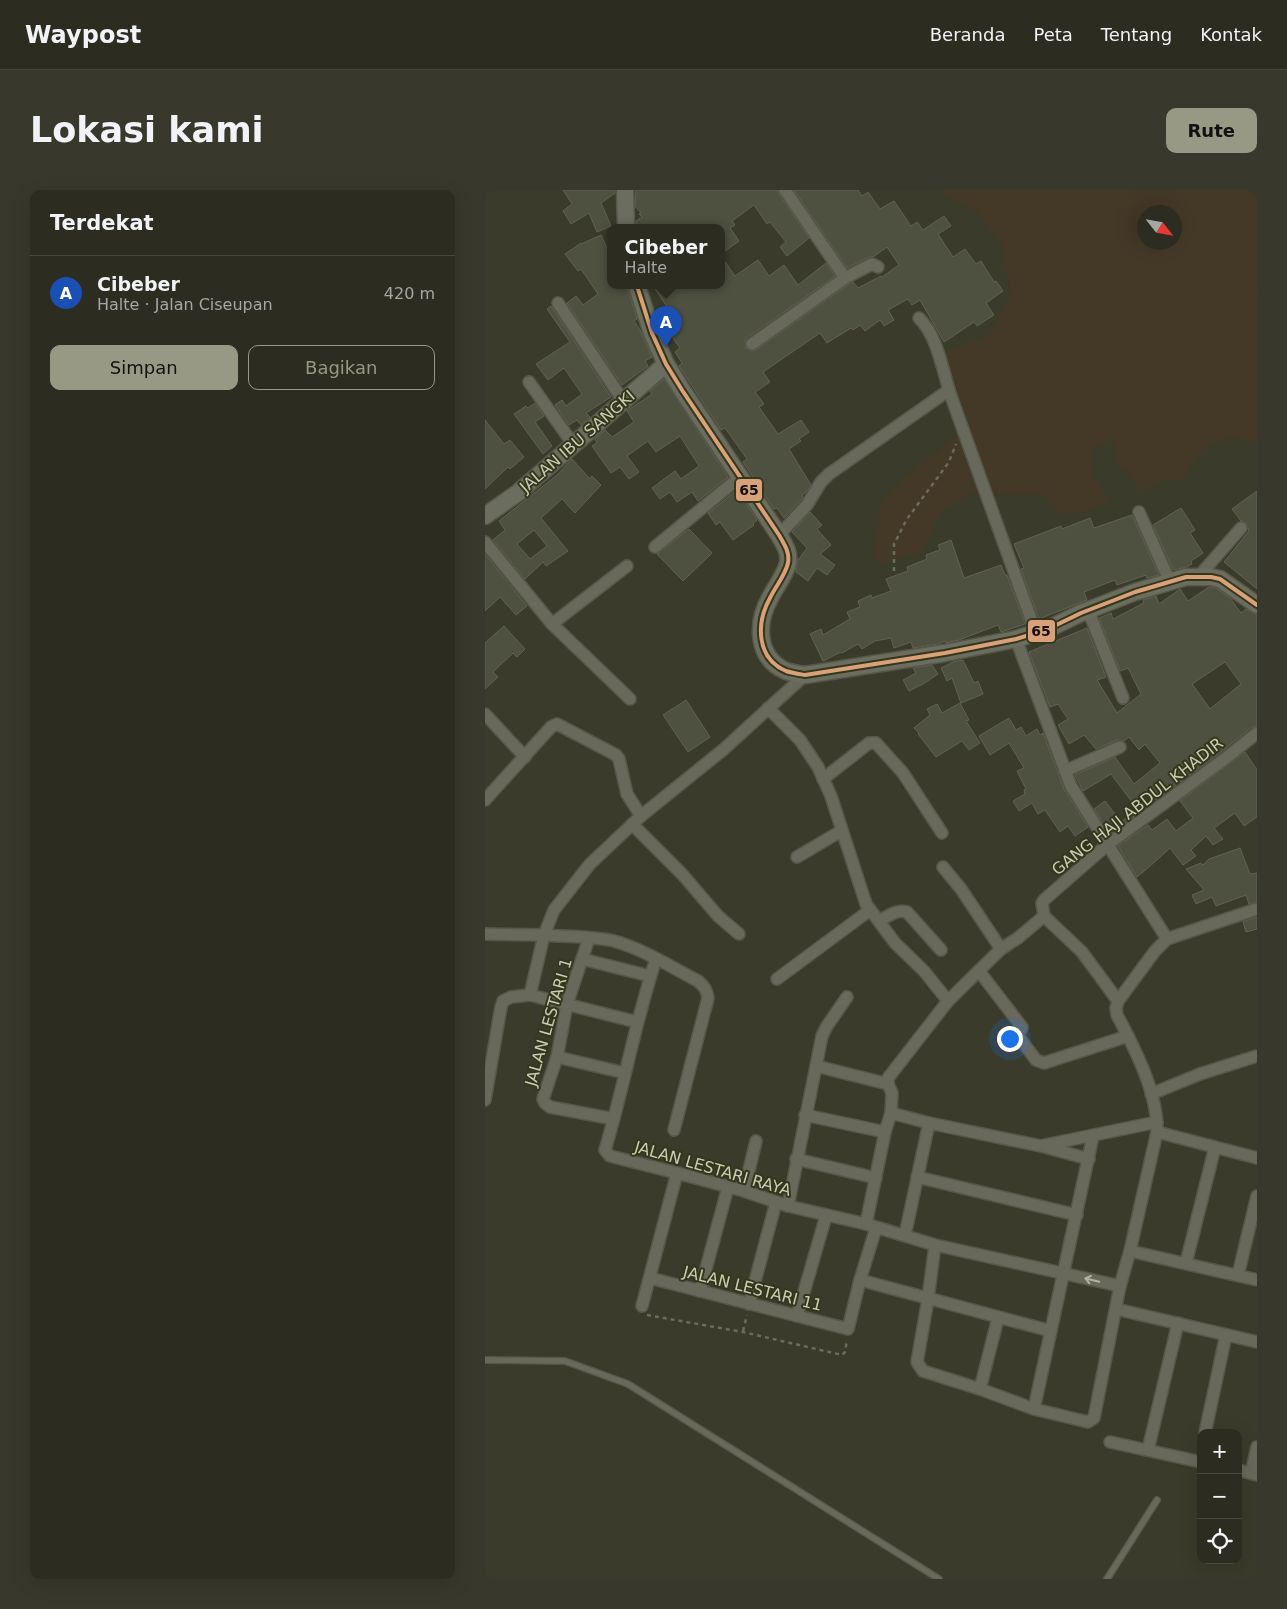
<!DOCTYPE html>
<html lang="id">
<head>
<meta charset="utf-8">
<style>
	body { margin:0; font-family:"DejaVu Sans",sans-serif; background:#38382d; color:#f1f3f6 }
	.controls { position:absolute; right:15px; bottom:15px; display:grid; overflow:hidden; border-radius:10px; box-shadow:0 5px 20px #0002 }
	.controls button { width:45px; height:45px; display:grid; place-items:center; padding:0; border:0; border-bottom:1px solid #48483e; background:#2c2c20; color:#f1f3f6; font:25px sans-serif }
	.compass { position:absolute; left:652px; top:15px; width:45px; height:45px; border-radius:50%; background:#2c2c20; box-shadow:0 5px 20px #0002; rotate:121deg }
	.you { position:absolute; left:524px; top:848px; width:18px; height:18px; margin:-12px; border:4px solid #fff; border-radius:50%; background:#1a73e8; box-shadow:0 0 0 8px #1a73e833 }
	.badge { display:grid; place-items:center; width:32px; height:32px; border-radius:50%; background:#979984; color:#fff; font-size:16px; font-weight:700 }
	.pin { position:absolute; translate:-50% -41px; filter:drop-shadow(0 1px 2px #0008) }
	.pin::after { content:''; position:absolute; top:26px; width:18px; height:15px; background:inherit; clip-path:polygon(0 0,100% 0,50% 100%) }
	.popup { position:absolute; left:122px; top:34px; width:118px; height:65px; box-sizing:border-box; display:grid; place-content:center; border-radius:10px; background:#2c2c20; filter:drop-shadow(0 1px 4px #0005); font-size:16px; white-space:nowrap; color:#a6a7a5 }
	.popup b { font-size:19px; color:#f1f3f6 }
	.popup::after { content:''; position:absolute; left:50%; top:100%; margin-left:-10px; border:10px solid transparent; border-top-color:#2c2c20 }
	.list { margin:0; padding:0; list-style:none }
	h2 { display:flex; justify-content:space-between; align-items:center; height:65px; margin:0; padding:0 20px; font-size:21px }
	h2 small { font-size:16px; font-weight:400; color:#a6a7a5 }
	.list li { display:grid; grid-template-columns:32px 1fr auto; gap:15px; align-items:center; box-sizing:border-box; height:75px; padding:0 20px; border-top:1px solid #48483e }
	.list b { display:block; font-size:19px; white-space:nowrap }
	.list p { margin:0; font-size:16px; white-space:nowrap; color:#a6a7a5 }
	.list em { font-size:16px; font-style:normal; color:#a6a7a5 }
	.actions { display:flex; gap:10px; padding:15px 20px }
	.actions a { flex:1; padding:11px 0; border:1px solid #979984; border-radius:10px; text-align:center; font-size:18px; color:#979984 }
	.actions .main { background:#979984; color:#111 }
	.icon { flex:none; width:28px; height:28px; fill:none; stroke:currentColor; stroke-width:2; stroke-linecap:round; stroke-linejoin:round }
	.map { position:relative; flex:none; width:772px; height:1389px; overflow:hidden; border-radius:10px }
	header { display:flex; align-items:center; gap:30px; box-sizing:border-box; height:70px; padding:0 25px; background:#2c2c20; border-bottom:1px solid #48483e }
	header strong { font-size:24px }
	nav { display:flex; gap:28px; margin-inline-start:auto; font-size:18px }
	.intro { display:flex; align-items:center; justify-content:space-between; box-sizing:border-box; height:120px; padding:0 30px }
	h1 { margin:0; font-size:35px }
	.button { padding:12px 22px; border-radius:10px; background:#979984; color:#111; font-size:18px; font-weight:700 }
	main { display:flex; gap:30px; padding:0 30px }
	aside { flex:1; background:#2c2c20; border-radius:10px; box-shadow:0 5px 20px #0002 }
	.map>svg:first-child { display:block }
	.green { fill:#443927; fill-rule:evenodd }
	.building { fill:#4e5040; stroke:#616252; fill-rule:evenodd }
	.lines { fill:none; stroke-linecap:round; stroke-linejoin:round }
	.lane-casing { stroke:#56574a; stroke-width:8 }
	.street-casing { stroke:#56574a; stroke-width:14 }
	.secondary-casing { stroke:#56574a; stroke-width:19 }
	.path { stroke:#6b6b5e; stroke-width:2.5; stroke-dasharray:4 4; stroke-linecap:butt }
	.lane { stroke:#68695b; stroke-width:5.5 }
	.street { stroke:#68695b; stroke-width:11 }
	.secondary { stroke:#6b6e5e; stroke-width:16 }
	.bus-1-casing { stroke:#34371c; stroke-width:8 }
	.bus-1 { stroke:#d9a179; stroke-width:4 }
	.oneway { stroke:#b1b39e }
	.labels { text-anchor:middle; stroke-width:4; stroke-linejoin:round; paint-order:stroke }
	.street-label { font-size:16px; fill:#c9ccb4; stroke:#34371c }
	.line-badge { stroke:#34371c; stroke-width:2 }
	.pale-badge-label { font-size:14px; text-anchor:middle; font-weight:bold; fill:#111 }
</style>
</head>
<body>
<header>
<strong>Waypost</strong>
<nav><a>Beranda</a><a>Peta</a><a>Tentang</a><a>Kontak</a></nav>
</header>
<div class="intro"><h1>Lokasi kami</h1><a class="button">Rute</a></div>
<main>
<aside>
<h2>Terdekat<small></small></h2>
<ul class="list">
<li><span class="badge" style="background:#1a4fb4">A</span><div><b>Cibeber</b><p>Halte · Jalan Ciseupan</p></div><em>420 m</em></li>
</ul>
<div class="actions"><a class="main">Simpan</a><a>Bagikan</a></div>
</aside>
<div class="map">
<svg width="772" height="1389" viewBox="0 0 772 1389">
	<rect width="100%" height="100%" fill="#3a3b2a"/>
	<!-- green -->
	<path class="green" d="M453,0H772V103L770,106L772,107V254C738,236 713,259 699,290H677L656,303L643,284L634,277L630,269L629,250L607,260V281L625,312L601,322L573,324L559,304H486L456,322L448,340L436,362L394,375L388,364L394,334L395,313L424,284L486,235L458,164L505,144L526,105L517,56L493,23L457,4ZM659,22H689V52H659Z"/>
	<!-- building -->
	<g class="building">
		<path d="M78,0H130V3L116,13L126,36L112,42L104,23L86,34L78,21L87,14Z"/>
		<path d="M151,0H293L294,4L324,48L302,66L295,57L301,52L285,32L282,34L269,15L247,31L250,35L245,38L254,51L236,64V38H151V31L157,27L154,24L156,23L150,16Z"/>
		<path d="M309,0H373L377,6L383,2L395,19L409,11L426,36L432,32L438,40L459,26L466,36L453,44L468,67L480,59L491,74L496,71L509,92L511,91L518,101L501,113L509,125L492,136L489,132L459,152L435,110L427,115L423,109L403,120L409,130L399,136L395,130L380,141L375,135L368,140L366,138L342,153L335,143L278,182L285,192L270,202L279,214L274,217L293,244L316,230L324,242L314,249L316,251L304,259L326,295L321,302L317,305L318,307L316,310L299,328L292,318L289,319L258,272L262,269L240,238L236,240L194,176L197,173L190,162L195,158L178,134L189,127L168,96H236V66L250,86L273,70L284,86L299,75L313,95L341,73L350,86L262,148L260,151L261,158L267,161L271,160L364,94L368,92L373,98L396,86L397,87L414,75L402,57L388,67H384L362,78Z"/>
		<path d="M116,45L126,67V96L142,97L152,129L149,131L155,140L167,167L160,171L163,176L137,195L82,113L91,106L98,115L113,104L96,79L93,81L80,64L96,53V54Z"/>
		<path d="M66,116L126,207L101,223L105,227L96,235L92,230L84,235L70,215L77,210L81,216L97,204L79,178L63,190L51,174L85,152L62,119Z"/>
		<path d="M179,189L243,287L213,311L207,302L192,312L185,302L175,309L167,298L190,281L196,289L214,276L195,246L171,262L163,251L142,266L154,282L144,289L135,277L126,283L107,256L112,253L110,249L120,240L127,247L149,232L142,221L167,204L165,201Z"/>
		<path d="M50,213L59,226L50,232L67,256L58,264L29,224L41,216L43,218Z"/>
		<path d="M0,230L19,254L25,250L39,267L25,279L23,277L0,299Z"/>
		<path d="M87,269L105,289L107,286L116,295L90,323L77,309L56,328L83,361L61,376L58,372L40,389L8,350L20,340L14,331L72,285ZM49,340L62,356L45,369L32,354Z"/>
		<path d="M252,300L272,330L268,334L269,335L248,350L235,332L231,335L223,323Z"/>
		<path d="M772,301V399L739,372L764,341L761,333L756,331L747,319Z"/>
		<path d="M696,318L710,340L705,343L718,363L706,371L707,374L702,377L688,380L668,335Z"/>
		<path d="M325,322L337,335L332,339L346,355L335,364L350,375L342,385L332,378L323,391L311,382L313,370L322,358L307,342Z"/>
		<path d="M647,325L674,385L662,388L661,385L632,395L630,390L599,402L602,410L554,429L536,379L539,378L529,354L576,336L577,339L605,328L609,338Z"/>
		<path d="M204,339L227,363L198,391L172,364Z"/>
		<path d="M466,350L479,388L516,375L520,385H522L540,434L516,442L513,435L474,450L461,453L460,451L453,454L428,458L426,452L409,458L406,448L390,451L377,459L373,454L357,463L356,462L338,471L325,444L336,439L338,445L365,429L362,422L375,417L373,411L386,405L387,408L406,401L401,389L423,381L422,377L442,369L441,365L455,360L453,355Z"/>
		<path d="M0,364L42,416L31,425L15,407L0,421Z"/>
		<path d="M724,397L731,398L745,408L756,423L761,419L772,425V536L767,537L736,562L671,610L663,599L647,612L626,584L598,601L590,585L630,567L649,594L675,573L660,554L654,560L644,547L639,551L632,550L611,559L599,545L584,554L573,535L583,529L573,514L565,517L544,462L602,438L621,487L612,490L632,523L656,504L643,478L635,481L614,428L626,423L628,429L659,413L658,410L671,406L674,414L695,399L703,411ZM740,472L756,494L725,519L707,494Z"/>
		<path d="M19,436L40,459L32,467L28,463L8,482L13,487L0,499V453Z"/>
		<path d="M478,470L489,493L493,491L498,504L476,513L467,488L462,491L456,478L468,472Z"/>
		<path d="M447,475L453,484L438,494L424,501L418,490L431,483L428,478Z"/>
		<path d="M201,510L225,547L203,562L178,525Z"/>
		<path d="M475,513L484,530L481,531L495,553L484,560L477,551L451,567L433,544L434,543L429,538L445,525L442,519L452,514L457,523Z"/>
		<path d="M524,528L531,540L536,537L541,546L552,539L555,545L558,543L579,599L603,637L590,646L583,636L575,642L560,620L553,624L547,613L534,621L528,611L540,604L539,600L541,599L532,581L539,578L524,553L505,565L494,546Z"/>
		<path d="M760,562L772,580V627L759,636L750,623L729,638L738,649L728,655L721,646L706,660L711,666L698,675L685,658L664,677L652,687L633,656L663,635L667,640L682,629L691,641L708,628L695,611Z"/>
		<path d="M620,611L636,632L652,620L654,623L625,644L609,619Z"/>
		<path d="M755,658L765,684L772,683V712L764,714L761,705L731,716L727,707L711,714L707,705L719,700L701,679L716,673L718,675L724,669Z"/>
		<path d="M772,727V739L761,742L758,732Z"/>
	</g>
	<g class="lines">
		<!-- lane casing -->
		<g class="lane-casing">
			<g id="lane">
				<path d="M0,1170L80,1171L143,1194L454,1389"/>
				<path d="M622,1389L672,1310"/>
			</g>
		</g>
		<!-- street casing -->
		<g class="street-casing">
			<g id="street">
				<path d="M360,88L387,74L393,77"/>
				<path d="M73,113L139,212"/>
				<path d="M434,128C453,146 458,184 467,209C495,287 523,365 551,443"/>
				<path d="M267,154L360,88L300,0"/>
				<path d="M44,192L88,254"/>
				<path d="M654,322L685,392"/>
				<path d="M294,345L322,315L336,292L344,284L464,200"/>
				<path d="M0,352L67,434L145,509"/>
				<path d="M170,357L255,287"/>
				<path d="M714,386L756,338"/>
				<path d="M603,420L638,508"/>
				<path d="M67,434L142,376"/>
				<path d="M531,449L586,596L682,749"/>
				<path d="M283,518L315,550L333,577L346,606L381,714L410,753L439,781L463,811"/>
				<path d="M0,524L40,567"/>
				<path d="M580,581L635,557"/>
				<path d="M338,589L384,553H391L418,583L457,643"/>
				<path d="M0,610L66,537L72,534L131,565L134,569L142,604L156,626"/>
				<path d="M147,634L197,684L233,726L254,744"/>
				<path d="M312,667L356,641"/>
				<path d="M458,677L476,699L516,759"/>
				<path d="M559,726L597,762L633,811"/>
				<path d="M394,731C403,726 412,719 422,722L456,760"/>
				<path d="M0,744L59,745L45,805"/>
				<path d="M104,748L82,814L72,867L58,909L60,913L65,917L129,929"/>
				<path d="M97,769L165,786"/>
				<path d="M171,769C150,832 139,897 120,960L125,966L192,983L259,1001L303,1016L381,1034L450,1055L635,1096"/>
				<path d="M494,781L537,837L536,840L532,843L533,846L551,870L559,873L643,846"/>
				<path d="M292,789L385,720"/>
				<path d="M72,867L140,883"/>
				<path d="M331,876L403,894"/>
				<path d="M666,904L715,884L772,866"/>
				<path d="M0,910L16,817L18,811L26,807L45,805L152,832"/>
				<path d="M406,923L444,933L556,956L604,969"/>
				<path d="M320,925L400,942"/>
				<path d="M189,940L223,808C222,800 219,796 213,791C186,777 158,759 129,751C106,746 82,747 59,745L69,720L105,674L156,626L239,559L320,485"/>
				<path d="M672,942L772,968"/>
				<path d="M560,955L672,932"/>
				<path d="M311,969L391,988"/>
				<path d="M432,987L592,1025"/>
				<path d="M259,1001L271,951"/>
				<path d="M303,1016L337,846L342,836L362,807"/>
				<path d="M381,1034L400,942L406,923L407,903L403,894V888L463,811L516,759L533,748L559,726L557,713L560,709L622,655L741,568L772,543"/>
				<path d="M420,1045L444,933"/>
				<path d="M450,1055L443,1109L432,1172L438,1181L495,1199L549,1219L603,1232L609,1228L635,1096L645,1061L672,942C673,903 650,859 632,825L631,818L633,811L670,761L682,749L772,719"/>
				<path d="M645,1061L772,1090"/>
				<path d="M701,1073L730,957"/>
				<path d="M753,1085L772,1006"/>
				<path d="M165,1088L363,1139L375,1090L391,1038"/>
				<path d="M375,1090L566,1141"/>
				<path d="M215,1101L243,997"/>
				<path d="M264,1114L291,1012"/>
				<path d="M157,1116L192,983"/>
				<path d="M631,1119L772,1152"/>
				<path d="M312,1126L341,1026"/>
				<path d="M495,1199L513,1128"/>
				<path d="M549,1219L608,946"/>
				<path d="M720,1243L741,1145"/>
				<path d="M625,1252L716,1272"/>
				<path d="M663,1260L693,1133"/>
				<path d="M753,1280L772,1285"/>
				<path d="M766,1283L772,1257"/>
			</g>
		</g>
		<!-- secondary casing -->
		<g class="secondary-casing">
			<g id="secondary">
				<path d="M140,0L141,38"/>
				<path d="M152,96L167,143L181,174L197,200L294,345C299,354 305,362 303,373C300,386 290,397 285,408C271,433 271,468 301,481C307,483 314,484 320,485L460,463L531,449L563,439L596,423L650,402L701,387H726L735,389L772,415"/>
				<path d="M0,326L34,302L181,174"/>
			</g>
		</g>
		<!-- path -->
		<g class="path">
			<path d="M409,381V354L422,329L464,272L471,254"/>
			<path d="M162,1125L258,1142L357,1165L360,1162L362,1150"/>
			<path d="M258,1141L262,1125"/>
		</g>
		<!-- lane -->
		<use href="#lane" class="lane"/>
		<!-- street -->
		<use href="#street" class="street"/>
		<!-- secondary -->
		<use href="#secondary" class="secondary"/>
		<!-- bus-1 casing -->
		<g class="bus-1-casing">
			<path id="bus-1" d="M152,96L167,143L181,174L197,200L294,345C299,354 305,362 303,373C300,386 290,397 285,408C271,433 271,468 301,481C307,483 314,484 320,485L460,463L531,449L563,439L596,423L650,402L701,387H726L735,389L772,415"/>
		</g>
		<!-- bus-1 -->
		<use href="#bus-1" class="bus-1"/>
	</g>
	<!-- one-way arrows -->
	<defs><path id="oneway-shaft" d="M-6 0H5M1.5-3L5.5 0L1.5 3" fill="none" stroke-width="1.6" stroke-linecap="round" stroke-linejoin="round" transform="scale(1.25)"/></defs>
	<use class="oneway" href="#oneway-shaft" transform="translate(607 1090) rotate(-167)"/>
	<g class="labels">
		<!-- street labels -->
		<g class="street-label">
			<text transform="translate(92 251) rotate(-41)" y="6">JALAN IBU SANGKI</text>
			<text transform="translate(652 616) rotate(-38)" y="6">GANG HAJI ABDUL KHADIR</text>
			<text transform="translate(63 832) rotate(-74)" y="6">JALAN LESTARI 1</text>
			<text transform="translate(228 978) rotate(16)" y="6">JALAN LESTARI RAYA</text>
			<text transform="translate(268 1098) rotate(14)" y="6">JALAN LESTARI 11</text>
		</g>
	</g>
	<g class="line-badge">
		<rect x="250" y="288" width="28" height="24" rx="5" fill="#d9a179"/>
		<rect x="542" y="429" width="29" height="24" rx="5" fill="#d9a179"/>
	</g>
	<g class="pale-badge-label">
		<text x="264" y="305">65</text>
		<text x="556" y="446">65</text>
	</g>
</svg>
<div class="controls">
<button>+</button>
<button>−</button>
<button><svg class="icon" aria-label="locate" viewBox="0 0 24 24"><circle cx="12" cy="12" r="6"/><path d="M12 2v4M12 18v4M2 12h4M18 12h4"/></svg></button>
</div>
<svg class="compass" viewBox="-18 -18 36 36"><path d="M0-13l5 13h-10z" fill="#e53935"/><path d="M0 13l5-13h-10z" fill="#a6a7a5"/></svg>
<div class="you"></div>
<div class="pin badge" style="left:181px;top:157px;background:#1a4fb4">A</div>
<div class="popup"><b>Cibeber</b>Halte</div>
</div>
</main>
</body>
</html>
